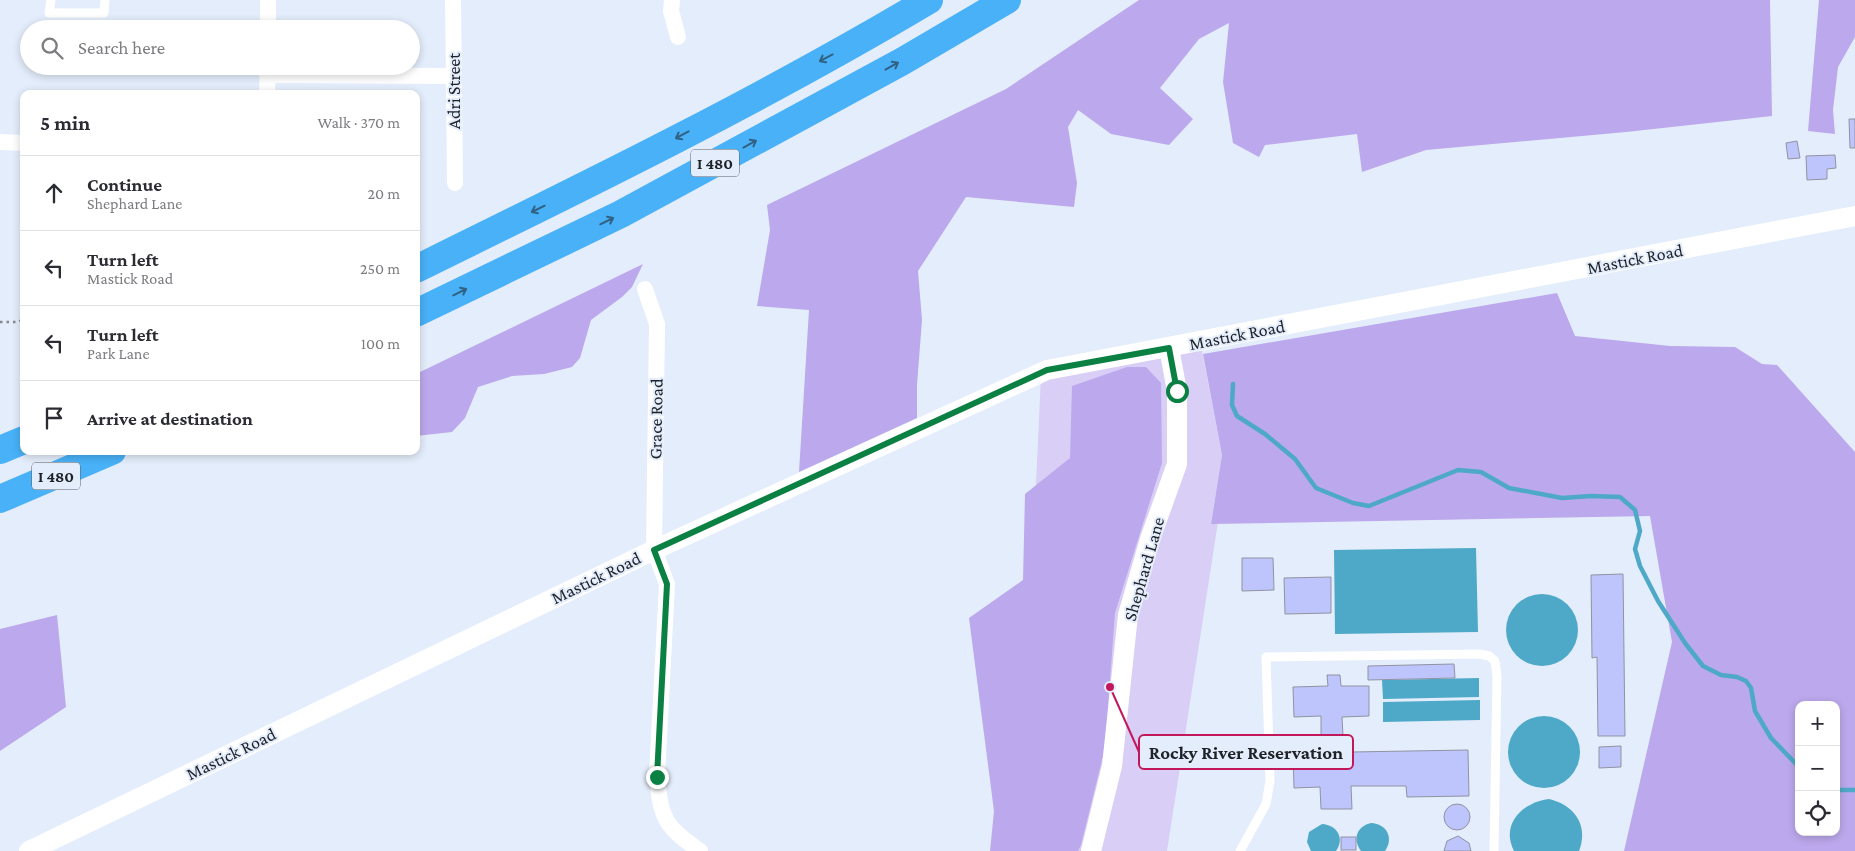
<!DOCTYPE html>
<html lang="en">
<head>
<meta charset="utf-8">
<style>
	body { margin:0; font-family:"Crimson Pro",serif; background:#f2f2f3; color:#2b2b33 }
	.controls { position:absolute; right:15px; bottom:15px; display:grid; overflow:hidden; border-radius:10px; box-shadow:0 2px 8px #0003 }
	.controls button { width:45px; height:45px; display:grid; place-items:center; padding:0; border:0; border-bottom:1px solid #e1e1e2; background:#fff; color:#2b2b33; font:25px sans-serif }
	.stop { position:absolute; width:15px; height:15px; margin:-11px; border:4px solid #0b8043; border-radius:50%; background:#fff }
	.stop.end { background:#0b8043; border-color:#fff; box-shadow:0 1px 5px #0008 }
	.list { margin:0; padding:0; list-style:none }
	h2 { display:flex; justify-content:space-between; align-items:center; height:65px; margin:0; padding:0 20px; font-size:21px }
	h2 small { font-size:16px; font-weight:400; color:#7c7c81 }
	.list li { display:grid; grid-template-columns:32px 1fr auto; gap:15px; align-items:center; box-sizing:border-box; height:75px; padding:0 20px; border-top:1px solid #e1e1e2 }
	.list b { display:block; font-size:19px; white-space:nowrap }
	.list p { margin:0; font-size:16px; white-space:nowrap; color:#7c7c81 }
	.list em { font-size:16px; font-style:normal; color:#7c7c81 }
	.icon { flex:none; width:28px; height:28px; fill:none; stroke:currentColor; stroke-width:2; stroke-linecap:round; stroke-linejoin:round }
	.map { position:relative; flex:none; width:1855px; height:851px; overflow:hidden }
	.search { position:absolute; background:#fff; box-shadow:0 2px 8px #0003; left:20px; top:20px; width:400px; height:55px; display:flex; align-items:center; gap:12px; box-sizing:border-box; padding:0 18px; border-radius:28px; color:#7c7c81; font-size:19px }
	.panel { position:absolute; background:#fff; box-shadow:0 2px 8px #0003; left:20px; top:90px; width:400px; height:365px; border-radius:10px }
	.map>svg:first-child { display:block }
	.green { fill:#d9cef6 }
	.forest { fill:#bca8ec; fill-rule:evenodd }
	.water { fill:#4ea9c8 }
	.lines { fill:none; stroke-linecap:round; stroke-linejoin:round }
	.stream { stroke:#4ea9c8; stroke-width:4.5 }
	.building { fill:#bec5fd; stroke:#9093a1 }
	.path { stroke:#848a94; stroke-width:2.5; stroke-dasharray:2.5 4; stroke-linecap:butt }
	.service { stroke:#fff; stroke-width:9 }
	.minor { stroke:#fff; stroke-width:16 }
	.tertiary { stroke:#fff; stroke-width:20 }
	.motorway { stroke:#48b1f7; stroke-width:28 }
	.oneway { stroke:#316284 }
	.route { stroke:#0b8043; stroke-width:6 }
	.labels { text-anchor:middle; stroke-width:4; stroke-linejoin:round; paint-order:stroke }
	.shield { fill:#e4edfb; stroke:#595e66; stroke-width:1 }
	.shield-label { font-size:16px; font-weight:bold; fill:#1e2126 }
	.street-label { font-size:18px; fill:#1e2126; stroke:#e4edfb }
	.leader { fill:none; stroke:#c2185b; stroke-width:2 }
	.callout-dot { fill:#c2185b; stroke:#e4edfb; stroke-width:2 }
	.callout { fill:#e4edfb; stroke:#c2185b; stroke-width:2 }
	.callout-label { font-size:19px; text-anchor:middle; font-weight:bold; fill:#1e2126 }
</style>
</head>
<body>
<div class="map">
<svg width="1855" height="851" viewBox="0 0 1855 851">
	<rect width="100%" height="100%" fill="#e4edfb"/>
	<!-- green -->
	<path class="green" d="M1201,346L1222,455L1211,523L1218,522L1167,851H1019L1041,376Z"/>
	<!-- forest -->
	<g class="forest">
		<path d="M1139,0H1770L1772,116L1626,132L1426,150L1362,172L1357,134L1265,145L1259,157L1233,143L1223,82L1229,23L1199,39L1160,88L1193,119L1169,145L1111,134L1078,110L1068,127L1077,183L1074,207L966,197L918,271L922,320L917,385V418L799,472L809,310L757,306L770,230L767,205L1006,89Z"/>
		<path d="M1819,0H1855V37L1838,67L1833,110L1835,134L1808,131Z"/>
		<path d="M643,264L632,287L622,297L591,320L580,358L572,367L544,374L512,376L478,387L465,418L452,432L416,436V374Z"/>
		<path d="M1557,293L1575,336L1670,346L1735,347L1762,364L1777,365L1855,452V851H1624L1672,642L1650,516L1211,524L1222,455L1203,354ZM1799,705H1836V832H1799Z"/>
		<path d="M1127,367H1146L1161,383L1162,463L1115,613L1105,748L1081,845L1078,851H990L994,811L969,618L1023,580L1025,494L1070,458L1072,386Z"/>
		<path d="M57,615L66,707L0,751V629Z"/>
	</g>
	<!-- water -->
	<g class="water">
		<path d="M1476,548L1478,632L1335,634L1334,550Z"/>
		<circle cx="1542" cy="630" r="36"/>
		<path d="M1479,678V697L1383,699L1382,680Z"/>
		<path d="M1480,700V720L1383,722V702Z"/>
		<circle cx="1544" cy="752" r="36"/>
		<path d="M1549,799C1574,805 1589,825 1579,851H1514C1500,824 1523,802 1549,799Z"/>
		<path d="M1371,823C1387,824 1394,838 1385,851H1361C1352,839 1357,826 1371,823Z"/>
		<path d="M1322,824C1337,825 1345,838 1336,851H1311L1307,842L1309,832Z"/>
	</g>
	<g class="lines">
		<!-- stream -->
		<g class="stream">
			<path d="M1233,384L1232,405L1237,416L1265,434L1295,459L1316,488L1353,503L1369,506L1458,470L1481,472L1509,488L1562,498L1591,496L1620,497L1635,510L1640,531L1635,549L1640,566L1658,601L1685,643L1703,666L1721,675L1737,677L1746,681L1751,688L1755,711L1771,738L1799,767"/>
			<path d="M1836,790H1855"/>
		</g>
	</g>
	<!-- building -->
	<g class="building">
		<path d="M1849,119H1855V148H1850Z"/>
		<path d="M1797,141L1800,158L1788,159L1786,143Z"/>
		<path d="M1835,155L1836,168L1827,169V179L1807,180L1806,156Z"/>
		<path d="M1242,558H1273L1274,590L1242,591Z"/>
		<path d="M1623,574L1625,736H1598L1597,657L1592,658L1591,575Z"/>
		<path d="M1331,577V613L1285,614L1284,578Z"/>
		<path d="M1454,664L1455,678L1368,680V666Z"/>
		<path d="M1327,675H1340L1341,686H1369V716L1342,717L1343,736H1321V716L1294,717L1293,687L1328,686Z"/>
		<path d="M1621,746V767L1599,768V747Z"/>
		<path d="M1468,750L1469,796L1407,797L1406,786H1351L1352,809H1321L1320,787L1294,788L1293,753Z"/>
		<circle cx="1457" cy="817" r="13"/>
		<path d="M1458,836L1469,843L1471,851H1444L1447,841Z"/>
		<rect x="1341" y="837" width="15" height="13"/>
	</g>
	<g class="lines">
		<!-- path -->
		<path class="path" d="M0,322H18L24,319"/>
		<!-- service -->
		<g class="service">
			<path d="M51,0L49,13H104L105,0"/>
			<path d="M1240,851L1266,804L1270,781L1266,657L1480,654L1489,656L1495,661L1497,676L1494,851"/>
		</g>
		<!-- minor -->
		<g class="minor">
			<path d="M453,0L455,183"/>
			<path d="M672,0L671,11L678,37"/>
			<path d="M268,29V0"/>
			<path d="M267,75L454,76"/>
			<path d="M267,94L268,66"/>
			<path d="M0,142L24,143"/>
			<path d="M645,289L657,324L654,550L667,584L657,777C661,820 665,826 700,851"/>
		</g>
		<!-- tertiary -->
		<g class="tertiary">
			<path d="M29,851L654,550L1047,370L1855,216"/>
			<path d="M1091,851L1112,766L1128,615L1150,539L1177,464V391L1169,348"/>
		</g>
		<!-- motorway -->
		<g class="motorway">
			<path d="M416,269C589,184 763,99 929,0"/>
			<path d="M416,313L621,214L903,61L1007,0"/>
			<path d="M0,450L24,440"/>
			<path d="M0,499L112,451"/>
		</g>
	</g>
	<!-- one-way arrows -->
	<defs><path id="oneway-shaft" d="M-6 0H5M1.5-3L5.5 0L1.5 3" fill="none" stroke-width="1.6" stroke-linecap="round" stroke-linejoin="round" transform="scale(1.25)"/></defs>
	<g class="oneway">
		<use href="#oneway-shaft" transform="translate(826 58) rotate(152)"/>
		<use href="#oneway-shaft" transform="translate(892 66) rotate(-29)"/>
		<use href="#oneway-shaft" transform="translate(682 135) rotate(152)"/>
		<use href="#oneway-shaft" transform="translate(750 144) rotate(-29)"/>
		<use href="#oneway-shaft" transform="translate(538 209) rotate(154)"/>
		<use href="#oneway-shaft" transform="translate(607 221) rotate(-26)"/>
		<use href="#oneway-shaft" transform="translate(460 292) rotate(-26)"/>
	</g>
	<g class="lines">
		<!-- route -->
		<path class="route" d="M657,777L667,584L654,550L1047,370L1169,348L1177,391"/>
	</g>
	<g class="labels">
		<!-- shield labels -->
		<g class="shield">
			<rect x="691" y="149.5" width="48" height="27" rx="4"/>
			<rect x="32" y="462.5" width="48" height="27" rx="4"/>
		</g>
		<g class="shield-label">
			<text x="715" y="169">I 480</text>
			<text x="56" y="482">I 480</text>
		</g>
		<!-- street labels -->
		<g class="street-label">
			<text transform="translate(454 91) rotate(-90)" y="6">Adri Street</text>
			<text transform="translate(1635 259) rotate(-11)" y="6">Mastick Road</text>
			<text transform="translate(1237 335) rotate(-11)" y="6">Mastick Road</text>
			<text transform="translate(656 419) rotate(-89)" y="6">Grace Road</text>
			<text transform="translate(1144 569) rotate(-74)" y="6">Shephard Lane</text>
			<text transform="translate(596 578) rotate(-26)" y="6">Mastick Road</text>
			<text transform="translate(231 754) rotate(-26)" y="6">Mastick Road</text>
		</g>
	</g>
	<!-- callouts -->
	<path class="leader" d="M1110 687L1139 752"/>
	<circle class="callout-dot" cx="1110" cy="687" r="5"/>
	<rect class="callout" x="1139" y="735" width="214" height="34" rx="5"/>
	<g class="callout-label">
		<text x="1246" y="759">Rocky River Reservation</text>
	</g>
</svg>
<div class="controls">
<button>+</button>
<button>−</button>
<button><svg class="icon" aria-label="locate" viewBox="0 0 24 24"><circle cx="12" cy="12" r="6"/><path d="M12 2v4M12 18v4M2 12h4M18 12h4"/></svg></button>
</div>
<div class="stop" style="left:1177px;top:391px"></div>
<div class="stop end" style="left:657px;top:777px"></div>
<div class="search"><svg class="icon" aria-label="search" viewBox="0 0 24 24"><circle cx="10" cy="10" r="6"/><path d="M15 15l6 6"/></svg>Search here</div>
<section class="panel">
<h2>5 min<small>Walk · 370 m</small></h2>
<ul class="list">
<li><svg class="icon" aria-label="ahead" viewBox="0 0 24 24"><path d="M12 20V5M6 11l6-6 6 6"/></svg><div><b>Continue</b><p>Shephard Lane</p></div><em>20 m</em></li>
<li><svg class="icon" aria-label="left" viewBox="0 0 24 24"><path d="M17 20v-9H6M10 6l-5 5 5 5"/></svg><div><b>Turn left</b><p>Mastick Road</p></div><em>250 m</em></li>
<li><svg class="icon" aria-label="left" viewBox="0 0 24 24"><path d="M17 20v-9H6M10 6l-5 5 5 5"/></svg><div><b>Turn left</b><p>Park Lane</p></div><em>100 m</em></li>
<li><svg class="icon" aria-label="arrive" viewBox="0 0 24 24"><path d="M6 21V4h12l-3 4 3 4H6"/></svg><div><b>Arrive at destination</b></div></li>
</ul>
</section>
</div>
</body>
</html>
